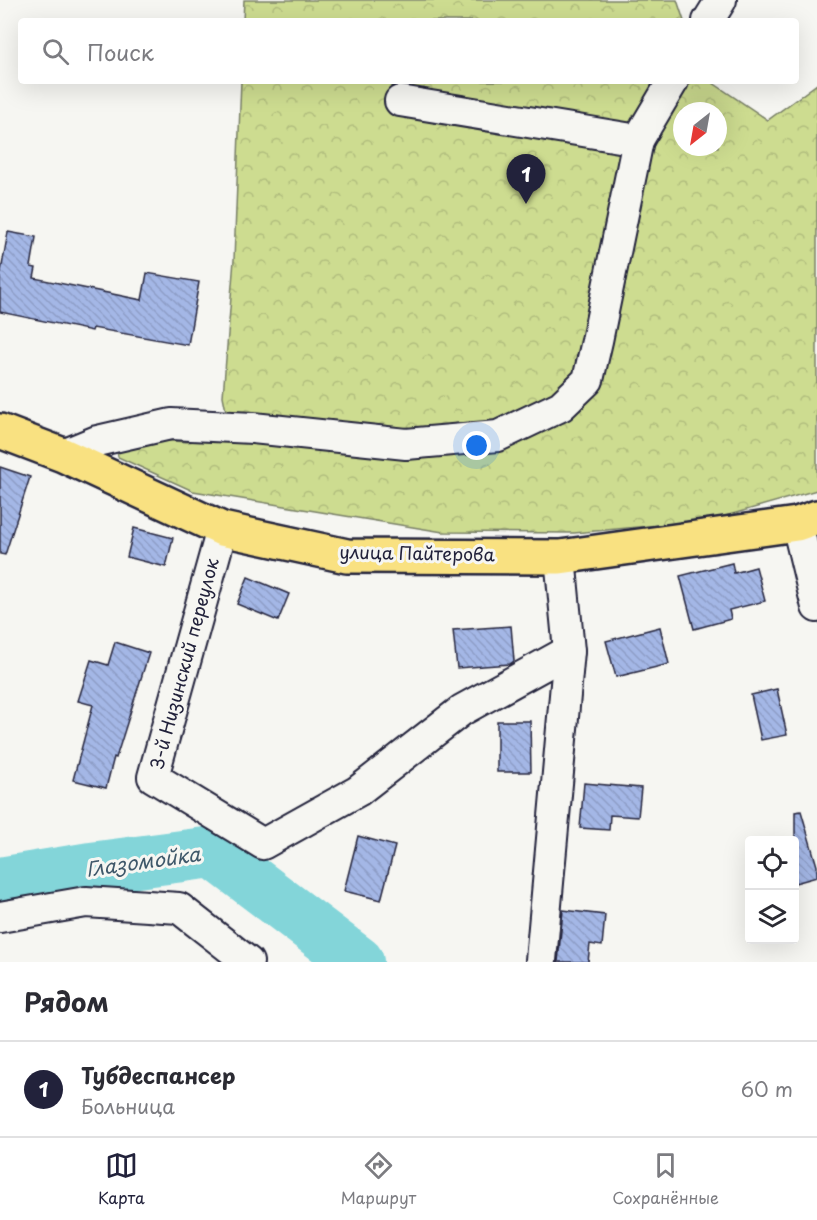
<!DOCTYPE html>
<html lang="ru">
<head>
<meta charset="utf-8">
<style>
	body { margin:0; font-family:"Playpen Sans",sans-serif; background:#f7f7f7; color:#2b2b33 }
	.controls { position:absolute; right:18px; bottom:18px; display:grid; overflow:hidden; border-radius:6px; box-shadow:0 6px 24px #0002 }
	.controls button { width:54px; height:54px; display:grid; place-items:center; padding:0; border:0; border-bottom:2px solid #e1e1e2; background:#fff; color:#2b2b33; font:30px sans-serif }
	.compass { position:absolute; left:673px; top:102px; width:54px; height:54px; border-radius:50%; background:#fff; box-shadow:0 6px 24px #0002; rotate:211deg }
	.you { position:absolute; left:477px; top:446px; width:21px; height:21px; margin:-15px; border:4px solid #fff; border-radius:50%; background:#1a73e8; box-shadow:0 0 0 9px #1a73e833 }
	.badge { display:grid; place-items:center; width:39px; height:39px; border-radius:50%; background:#22223b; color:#fff; font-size:20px; font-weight:700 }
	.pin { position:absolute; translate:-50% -50px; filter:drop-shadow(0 2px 3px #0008) }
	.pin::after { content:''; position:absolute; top:32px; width:21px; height:18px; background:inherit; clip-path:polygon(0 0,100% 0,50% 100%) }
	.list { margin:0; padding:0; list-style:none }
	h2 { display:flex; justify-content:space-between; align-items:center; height:78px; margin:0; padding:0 24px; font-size:26px }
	h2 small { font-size:20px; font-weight:400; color:#7c7c81 }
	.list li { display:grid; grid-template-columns:39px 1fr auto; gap:18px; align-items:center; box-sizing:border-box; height:96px; padding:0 24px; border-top:2px solid #e1e1e2 }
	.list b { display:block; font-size:22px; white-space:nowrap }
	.list p { margin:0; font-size:20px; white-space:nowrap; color:#7c7c81 }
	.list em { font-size:20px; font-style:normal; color:#7c7c81 }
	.icon { flex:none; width:33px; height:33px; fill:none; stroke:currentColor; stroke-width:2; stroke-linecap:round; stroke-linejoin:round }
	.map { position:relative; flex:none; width:817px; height:962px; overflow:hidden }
	.search { position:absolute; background:#fff; box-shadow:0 6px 24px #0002; left:18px; right:18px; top:18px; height:66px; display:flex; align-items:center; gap:15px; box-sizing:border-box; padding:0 21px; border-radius:6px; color:#7c7c81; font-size:22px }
	.sheet { height:174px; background:#fff }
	nav { display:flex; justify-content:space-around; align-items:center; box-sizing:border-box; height:84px; border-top:2px solid #e1e1e2; background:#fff; font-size:16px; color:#7c7c81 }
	nav a { display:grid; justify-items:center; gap:3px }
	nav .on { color:#22223b }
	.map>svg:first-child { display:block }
	.forest { fill:url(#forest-crowns); stroke:#787f66; stroke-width:1.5; fill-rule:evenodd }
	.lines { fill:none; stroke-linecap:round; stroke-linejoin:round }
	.river { stroke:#83d5d9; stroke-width:52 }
	.building { fill:url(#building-back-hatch); stroke:#22223b; stroke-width:1.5 }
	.minor-casing { stroke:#22223b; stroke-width:34 }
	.major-casing { stroke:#22223b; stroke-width:38 }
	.minor { stroke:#f6f6f2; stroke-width:30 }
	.major { stroke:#f9e181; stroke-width:33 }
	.labels { text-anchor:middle; stroke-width:6; stroke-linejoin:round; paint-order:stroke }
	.street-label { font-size:18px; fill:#22223b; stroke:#f6f6f2 }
	.water-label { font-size:20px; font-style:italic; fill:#3f586a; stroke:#f6f6f2 }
</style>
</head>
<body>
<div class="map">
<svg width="817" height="962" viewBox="0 0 817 962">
	<defs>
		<pattern id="forest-crowns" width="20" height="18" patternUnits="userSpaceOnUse" patternTransform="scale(1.5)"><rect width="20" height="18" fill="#cddc90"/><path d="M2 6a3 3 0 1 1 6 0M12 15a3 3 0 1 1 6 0" fill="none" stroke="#b0bc7d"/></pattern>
		<pattern id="building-back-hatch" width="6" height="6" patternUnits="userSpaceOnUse" patternTransform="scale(1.5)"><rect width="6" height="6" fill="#a4b7e6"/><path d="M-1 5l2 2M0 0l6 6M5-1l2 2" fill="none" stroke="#8d9dc6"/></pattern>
	</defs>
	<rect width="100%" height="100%" fill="#f6f6f2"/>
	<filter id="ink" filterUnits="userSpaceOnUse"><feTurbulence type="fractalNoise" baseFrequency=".0167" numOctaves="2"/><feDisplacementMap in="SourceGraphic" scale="12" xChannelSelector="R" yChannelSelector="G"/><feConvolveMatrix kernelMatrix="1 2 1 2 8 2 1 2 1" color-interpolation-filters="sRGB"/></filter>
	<g filter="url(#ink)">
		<!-- forest -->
		<g class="forest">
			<path d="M244,0H677L684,21H243Z"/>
			<path d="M241,81H710L768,120L817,84V490L690,526L659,525L574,533L443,532L193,491L118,457L117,450L145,439L187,442L231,436L223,396L234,260ZM682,111H718V147H682Z"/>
		</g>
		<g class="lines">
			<!-- river -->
			<path class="river" d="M0,883L91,868L213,852L358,962"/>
		</g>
		<!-- building -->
		<g class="building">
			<path d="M8,232L36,237L31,267L36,268L34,278L142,300L147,273L199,282L188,345L93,328L92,331L0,312V277Z"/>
			<path d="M0,467L30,477L5,555L0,554Z"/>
			<path d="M134,528L173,538L166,567L127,557Z"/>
			<path d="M732,563L734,573L756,567L765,601L729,610L731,619L694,629L680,576Z"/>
			<path d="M248,577L289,594L278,621L237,604Z"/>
			<path d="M511,626L514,661L510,664L457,668L453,630Z"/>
			<path d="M660,627L669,664L616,677L606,641Z"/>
			<path d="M115,642L149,653L116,758L114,757L106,788L73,780L93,705L78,701L91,660L108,665Z"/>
			<path d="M777,689L787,735L761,740L751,695Z"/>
			<path d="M497,721H530L531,772H497Z"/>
			<path d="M584,783L641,788L638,817L610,815L609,830L580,828Z"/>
			<path d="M801,811L817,866V877L795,883V812Z"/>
			<path d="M358,836L395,846L381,900L344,891Z"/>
			<path d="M563,910L605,915L602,946L590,944L588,962H558Z"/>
		</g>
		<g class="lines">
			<!-- minor casing -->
			<g class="minor-casing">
				<g id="minor">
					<path d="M708,21L721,0"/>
					<path d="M638,140L673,81"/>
					<path d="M63,455L97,441L171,424L253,428L406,444L498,436L561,406L588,380L597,341L638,140L400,101"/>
					<path d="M797,524L817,607"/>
					<path d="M222,529L153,777L263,844L358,791L462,710L569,651"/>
					<path d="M0,917L86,902L179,908L248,962"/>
					<path d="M541,960L569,651L560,557"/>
				</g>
			</g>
			<!-- major casing -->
			<g class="major-casing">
				<path id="major" d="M0,431L63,455L222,529L347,556L560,557L797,524L817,517"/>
			</g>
			<!-- minor -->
			<use href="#minor" class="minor"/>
			<!-- major -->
			<use href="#major" class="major"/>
		</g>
	</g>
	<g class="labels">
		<!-- street labels -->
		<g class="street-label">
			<text transform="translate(417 554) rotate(1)" y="6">улица Пайтерова</text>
			<text transform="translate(185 664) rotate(-75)" y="6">3-й Низинский переулок</text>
		</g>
		<!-- water labels -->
		<g class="water-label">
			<text transform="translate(143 862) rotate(-8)" y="7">Глазомойка</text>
		</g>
	</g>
</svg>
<div class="controls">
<button><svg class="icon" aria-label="locate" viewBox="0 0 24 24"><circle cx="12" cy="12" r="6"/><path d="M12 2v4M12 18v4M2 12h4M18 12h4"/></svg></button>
<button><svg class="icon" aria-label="layers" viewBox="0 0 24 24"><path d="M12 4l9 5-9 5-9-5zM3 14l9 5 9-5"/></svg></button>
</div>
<svg class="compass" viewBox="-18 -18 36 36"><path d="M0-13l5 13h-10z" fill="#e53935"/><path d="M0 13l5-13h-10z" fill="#7c7c81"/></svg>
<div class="you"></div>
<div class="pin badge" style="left:526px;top:204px">1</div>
<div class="search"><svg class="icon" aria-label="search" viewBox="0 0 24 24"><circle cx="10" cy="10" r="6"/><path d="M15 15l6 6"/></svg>Поиск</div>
</div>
<section class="sheet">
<h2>Рядом<small></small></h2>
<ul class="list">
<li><span class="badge">1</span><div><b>Тубдеспансер</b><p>Больница</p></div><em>60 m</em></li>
</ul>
</section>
<nav>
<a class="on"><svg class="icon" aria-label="map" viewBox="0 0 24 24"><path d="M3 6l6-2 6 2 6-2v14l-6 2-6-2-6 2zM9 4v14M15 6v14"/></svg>Карта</a>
<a><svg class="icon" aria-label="directions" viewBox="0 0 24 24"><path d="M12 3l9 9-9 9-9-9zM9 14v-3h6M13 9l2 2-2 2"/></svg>Маршрут</a>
<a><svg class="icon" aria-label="saved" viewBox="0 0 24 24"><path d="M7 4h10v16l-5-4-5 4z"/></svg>Сохранённые</a>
</nav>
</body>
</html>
